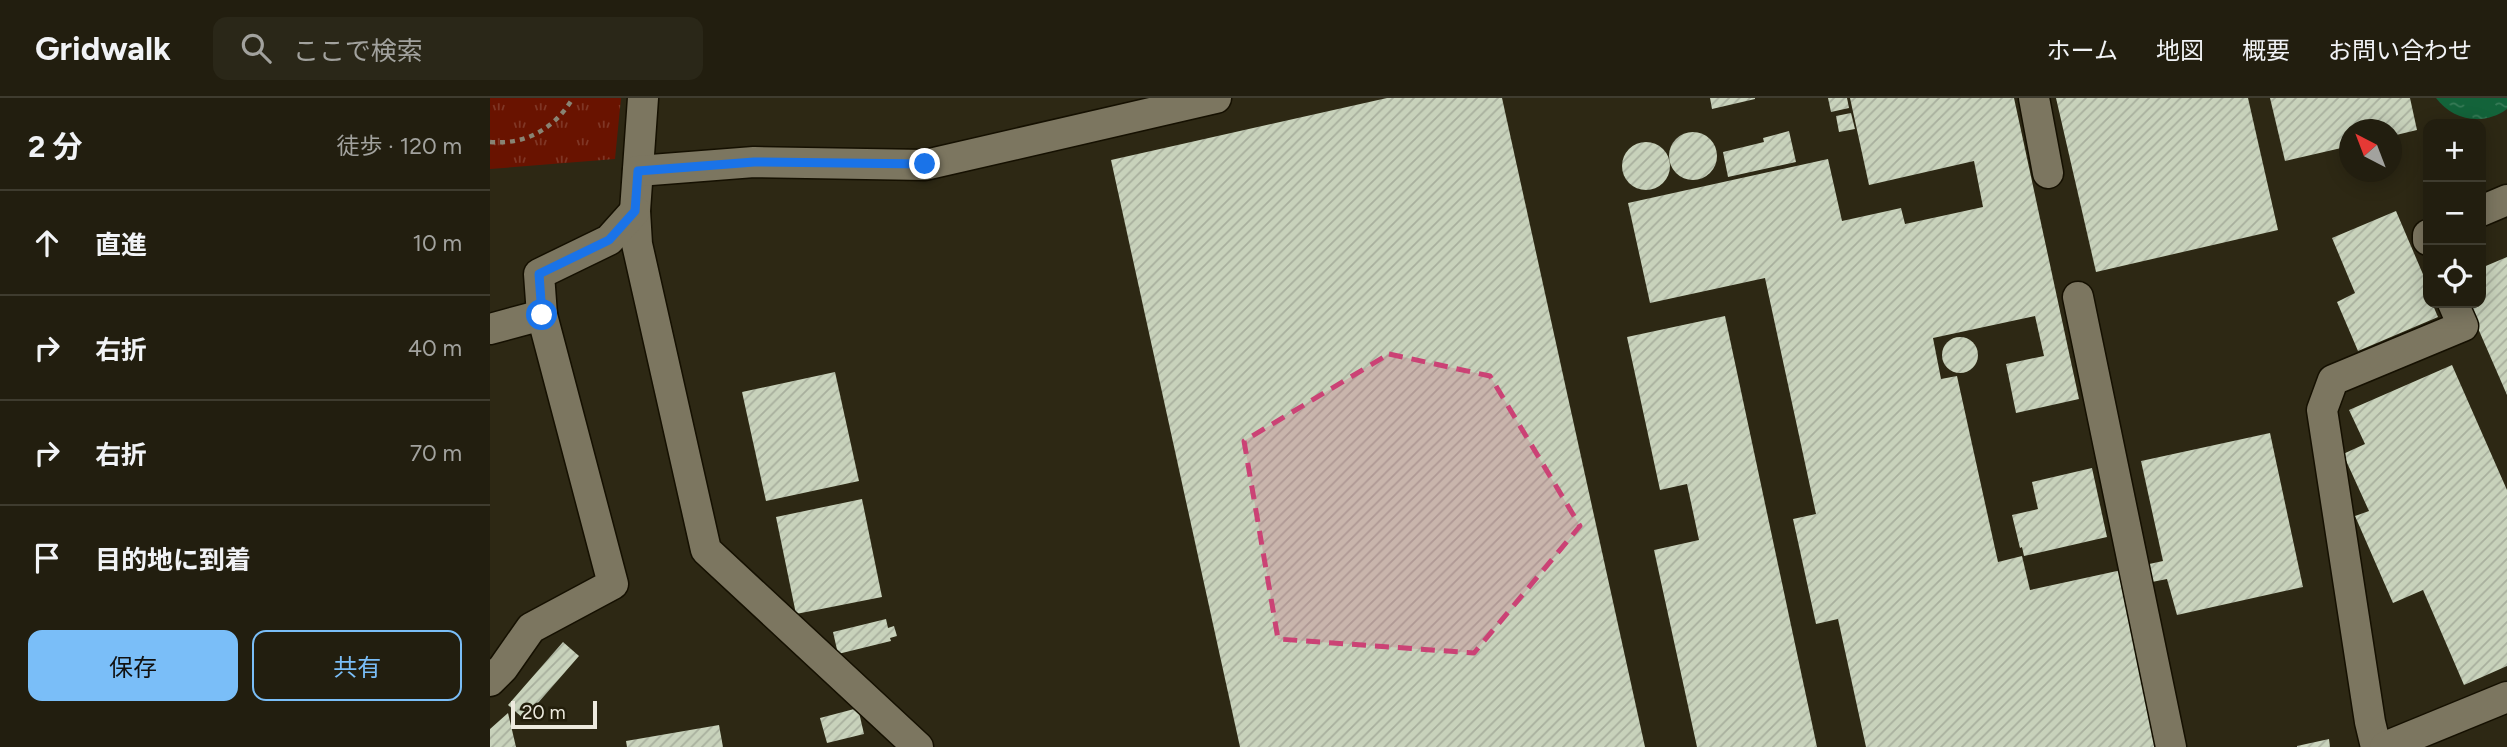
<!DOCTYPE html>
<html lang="ja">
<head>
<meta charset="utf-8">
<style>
	body { margin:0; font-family:Figtree,"Noto Sans JP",sans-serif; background:#2a2718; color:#f1f3f6 }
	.controls { position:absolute; right:21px; top:21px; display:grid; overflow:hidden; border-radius:14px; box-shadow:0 4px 18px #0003 }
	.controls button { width:63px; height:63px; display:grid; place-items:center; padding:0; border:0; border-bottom:2px solid #3f3c2f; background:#221e0f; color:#f1f3f6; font:35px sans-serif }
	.compass { position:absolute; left:1849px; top:21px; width:63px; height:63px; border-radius:50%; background:#221e0f; box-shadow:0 4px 18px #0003; rotate:318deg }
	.scale { position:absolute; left:21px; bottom:18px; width:86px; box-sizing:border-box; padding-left:7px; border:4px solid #edeade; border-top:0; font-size:19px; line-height:24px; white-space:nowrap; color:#edeade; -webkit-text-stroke:5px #231e0b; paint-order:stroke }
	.stop { position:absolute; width:21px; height:21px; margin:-16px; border:5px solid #1a73e8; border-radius:50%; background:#fff }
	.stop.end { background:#1a73e8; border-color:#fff; box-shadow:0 2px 7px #0008 }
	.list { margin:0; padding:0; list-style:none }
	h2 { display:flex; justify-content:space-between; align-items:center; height:91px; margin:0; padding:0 28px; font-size:30px }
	h2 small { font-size:23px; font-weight:400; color:#a2a29e }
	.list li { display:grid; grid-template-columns:46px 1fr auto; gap:21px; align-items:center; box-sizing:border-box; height:105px; padding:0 28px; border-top:2px solid #3f3c2f }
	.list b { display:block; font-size:26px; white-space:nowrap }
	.list em { font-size:23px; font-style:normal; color:#a2a29e }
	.actions { display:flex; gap:14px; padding:21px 28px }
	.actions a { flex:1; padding:16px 0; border:2px solid #7abef8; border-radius:14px; text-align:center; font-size:24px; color:#7abef8 }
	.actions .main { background:#7abef8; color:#111 }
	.icon { flex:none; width:38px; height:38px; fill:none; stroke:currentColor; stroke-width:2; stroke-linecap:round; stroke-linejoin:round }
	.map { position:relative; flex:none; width:2017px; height:649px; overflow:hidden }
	header { display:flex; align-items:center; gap:42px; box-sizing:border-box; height:98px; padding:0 35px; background:#221e0f; border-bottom:2px solid #3f3c2f }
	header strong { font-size:33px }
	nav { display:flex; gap:38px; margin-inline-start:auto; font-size:24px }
	.search { width:490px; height:63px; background:#2a2718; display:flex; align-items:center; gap:18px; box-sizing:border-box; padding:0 24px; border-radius:14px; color:#a2a29e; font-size:26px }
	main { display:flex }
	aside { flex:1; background:#221e0f }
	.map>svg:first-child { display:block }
	.park { fill:url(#park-tufts) }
	.water { fill:url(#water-ripples) }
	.building { fill:url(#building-hatch) }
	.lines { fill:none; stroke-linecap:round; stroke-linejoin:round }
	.minor-casing { stroke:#151001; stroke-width:33 }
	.path { stroke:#888474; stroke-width:4.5; stroke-dasharray:5 5; stroke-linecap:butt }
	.minor { stroke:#7c7660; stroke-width:30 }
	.route { stroke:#1a73e8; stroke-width:9 }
	.marked { fill:#cb4275; fill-opacity:0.2; stroke:#cb4275; stroke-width:5; stroke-dasharray:14 9; stroke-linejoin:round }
</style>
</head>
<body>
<header>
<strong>Gridwalk</strong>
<div class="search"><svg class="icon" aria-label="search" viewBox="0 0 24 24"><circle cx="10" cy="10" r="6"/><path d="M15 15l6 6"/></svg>ここで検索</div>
<nav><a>ホーム</a><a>地図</a><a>概要</a><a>お問い合わせ</a></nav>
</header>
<main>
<aside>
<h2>2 分<small>徒歩 · 120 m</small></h2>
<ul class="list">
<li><svg class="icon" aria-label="ahead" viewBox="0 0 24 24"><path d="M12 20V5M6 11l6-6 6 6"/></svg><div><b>直進</b></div><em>10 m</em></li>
<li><svg class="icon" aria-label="right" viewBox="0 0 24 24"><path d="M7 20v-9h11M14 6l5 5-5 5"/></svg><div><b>右折</b></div><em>40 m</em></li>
<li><svg class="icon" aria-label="right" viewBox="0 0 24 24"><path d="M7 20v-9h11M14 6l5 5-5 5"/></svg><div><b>右折</b></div><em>70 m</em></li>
<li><svg class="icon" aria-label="arrive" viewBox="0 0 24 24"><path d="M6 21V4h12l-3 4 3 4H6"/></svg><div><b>目的地に到着</b></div></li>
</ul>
<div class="actions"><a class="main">保存</a><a>共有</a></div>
</aside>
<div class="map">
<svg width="2017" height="649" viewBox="0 0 2017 649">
	<defs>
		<pattern id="park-tufts" width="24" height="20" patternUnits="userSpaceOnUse" patternTransform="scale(1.75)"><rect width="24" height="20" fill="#691300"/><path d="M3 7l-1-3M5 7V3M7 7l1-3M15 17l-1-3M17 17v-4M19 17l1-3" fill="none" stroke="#7f3625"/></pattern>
		<pattern id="water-ripples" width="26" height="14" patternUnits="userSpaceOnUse" patternTransform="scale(1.75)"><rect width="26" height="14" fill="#13633a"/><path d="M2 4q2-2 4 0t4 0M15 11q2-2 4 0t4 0" fill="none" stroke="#367a56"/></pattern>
		<pattern id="building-hatch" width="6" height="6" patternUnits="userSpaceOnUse" patternTransform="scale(1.75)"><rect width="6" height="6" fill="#c8d2bb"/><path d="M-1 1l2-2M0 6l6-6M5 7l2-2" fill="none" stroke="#a8af9d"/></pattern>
	</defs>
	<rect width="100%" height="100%" fill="#2d2814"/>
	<!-- park -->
	<path class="park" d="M0,0H131L125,61L0,71Z"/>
	<!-- water -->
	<path class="water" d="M1946,0H2017V11C1994,28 1963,23 1946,0Z"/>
	<!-- building -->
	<g class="building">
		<path d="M897,0H1012L1155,649H750L621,62Z"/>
		<path d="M1220,0H1265V1L1222,11Z"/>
		<path d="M1338,0H1357L1359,10L1341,14Z"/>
		<path d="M1360,0H1524L1589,301L1526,315L1516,266L1554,258L1545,218L1443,240L1451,281L1467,278L1508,464L1532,458L1540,492L1673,463L1651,363L1780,335L1813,489L1687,517L1677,481L1632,490L1666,649H1376L1348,521L1326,526L1303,421L1326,416L1275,180L1160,205L1138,105L1338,61L1352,123L1411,110L1415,126L1493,109L1484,63L1379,87Z"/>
		<path d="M1566,0H1758L1788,132L1606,174Z"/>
		<path d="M1780,0H1920L1927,32L1902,38V32H1860V48L1795,63Z"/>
		<path d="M1361,15L1365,31L1349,34L1346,18Z"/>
		<path d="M1299,33L1306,64L1238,79L1233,54L1274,44L1273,40Z"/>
		<circle cx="1203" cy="58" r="24"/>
		<circle cx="1156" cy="68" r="24"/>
		<path d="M1906,113L1938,188V205H1942L1948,219L1868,253L1847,204L1865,195L1842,140Z"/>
		<path d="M2017,159V297L1977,205H1991V170Z"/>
		<path d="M1235,218L1327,649H1207L1164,452L1209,442L1197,386L1170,392L1137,239Z"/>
		<circle cx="1470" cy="257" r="18"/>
		<path d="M1962,267L2017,392V568L1974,587L1933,492L1903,505L1865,418L1879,413L1853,356L1875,346L1859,312Z"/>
		<path d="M345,274L369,383L276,403L252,294Z"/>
		<path d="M1602,370L1617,439L1534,458L1532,449L1530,450L1522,417L1548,411L1542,384Z"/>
		<path d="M372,401L392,499L306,516L286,419Z"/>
		<path d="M396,521L398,530L404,528L407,538L400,540L401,543L348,556L343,534Z"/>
		<path d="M73,544L89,558L34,621L18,607Z"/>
		<path d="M368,610L374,636L337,645L330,620Z"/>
		<path d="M18,615L26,649H0V631Z"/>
		<path d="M229,627L233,649H137L136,643Z"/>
		<path d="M1839,641L1840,649H1807V648Z"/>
	</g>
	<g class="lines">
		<!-- minor casing -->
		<g class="minor-casing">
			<g id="minor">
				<path d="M153,0L145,113L147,146L216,452L428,649"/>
				<path d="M1544,0L1558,75"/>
				<path d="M148,73L264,64L435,67L726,0"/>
				<path d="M1991,113L2017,102"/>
				<path d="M1938,137V142"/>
				<path d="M1588,199L1681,649"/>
				<path d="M0,231L52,217L49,176L119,142L145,113"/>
				<path d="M0,583L13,570L41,530L123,486L52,217"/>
				<path d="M1886,649L1880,624L1832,312L1843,282L1973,228L1963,205"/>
				<path d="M1895,649L2017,599"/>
			</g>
		</g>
		<!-- path -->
		<path class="path" d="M0,44C36,47 64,31 83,0"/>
		<!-- minor -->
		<use href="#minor" class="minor"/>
	</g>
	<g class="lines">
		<!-- route -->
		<path class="route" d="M52,217L49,176L119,142L145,113L148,73L264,64L435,66"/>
	</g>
	<!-- marked area -->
	<path class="marked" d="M899,256L1000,278L1090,428L984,555L788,541L754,343Z"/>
</svg>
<div class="controls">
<button>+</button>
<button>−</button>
<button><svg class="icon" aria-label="locate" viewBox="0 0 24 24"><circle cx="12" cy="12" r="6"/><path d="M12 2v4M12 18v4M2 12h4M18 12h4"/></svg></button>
</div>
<svg class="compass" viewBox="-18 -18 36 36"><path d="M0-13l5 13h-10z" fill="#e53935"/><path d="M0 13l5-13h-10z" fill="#a2a29e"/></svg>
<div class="scale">20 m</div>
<div class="stop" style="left:52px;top:217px"></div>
<div class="stop end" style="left:435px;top:66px"></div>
</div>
</main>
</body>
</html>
